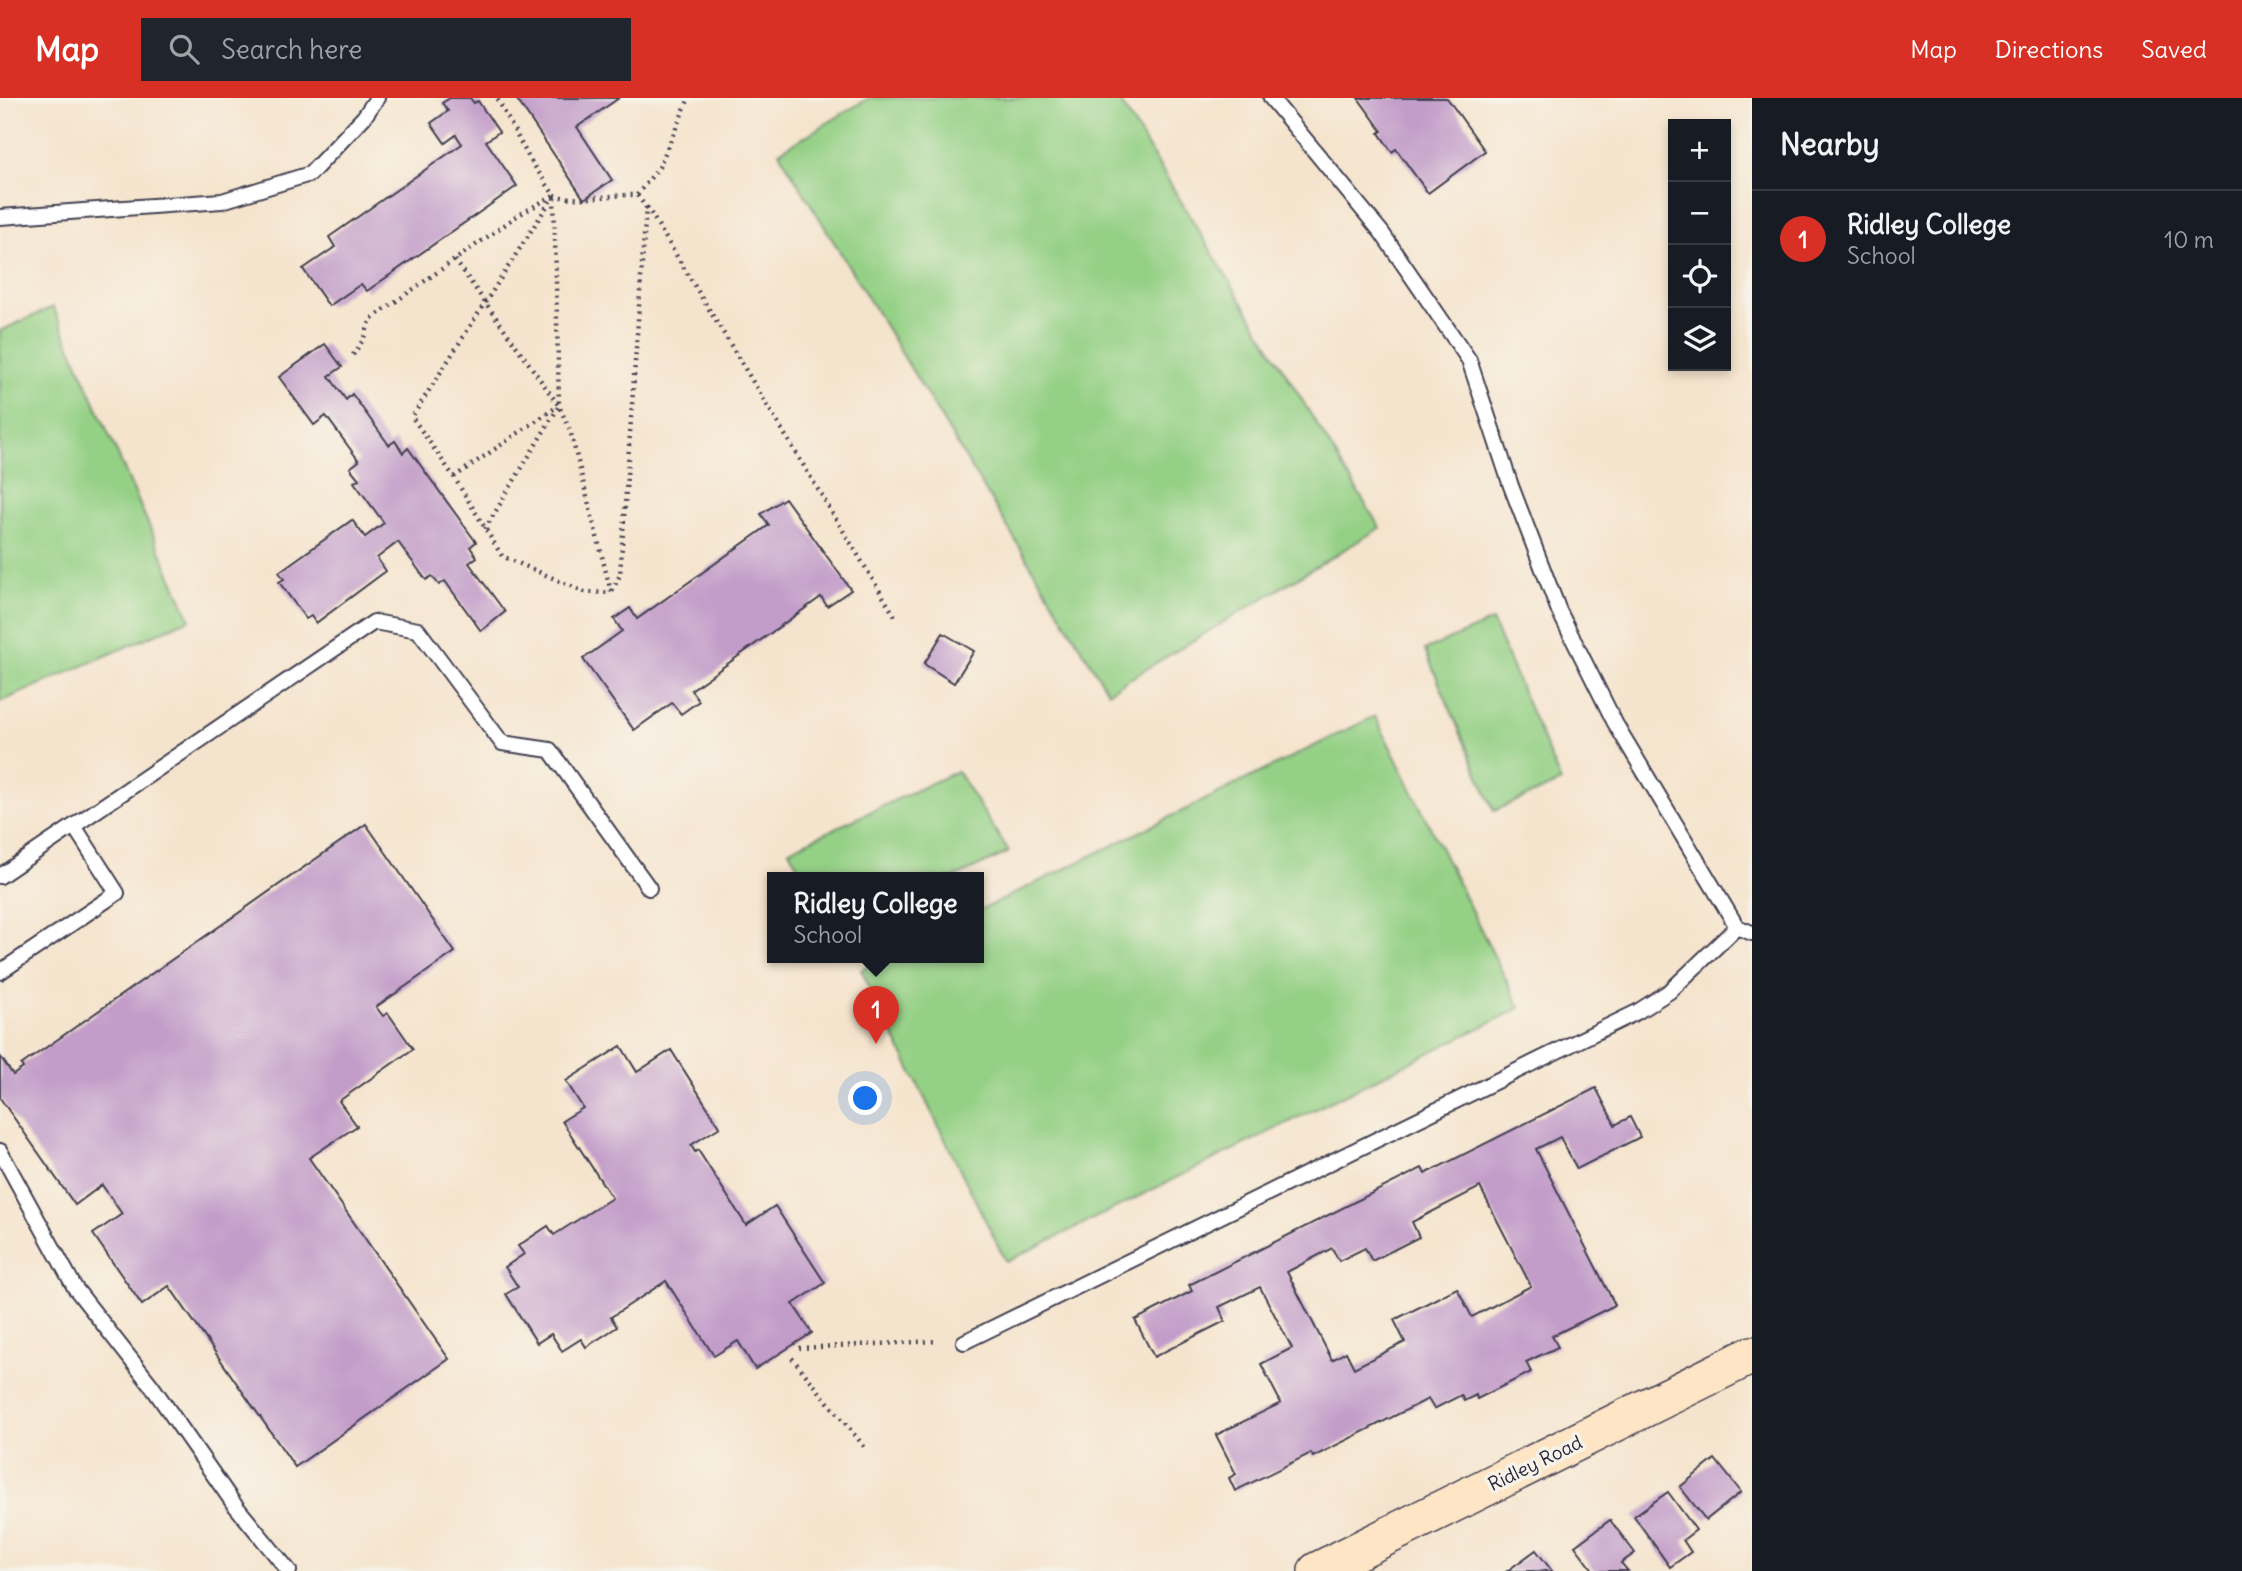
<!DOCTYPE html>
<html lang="en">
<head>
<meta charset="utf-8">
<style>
	body { margin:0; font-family:Delius,sans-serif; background:#20242c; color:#f1f3f6 }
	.controls { position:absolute; right:21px; top:21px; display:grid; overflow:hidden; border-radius:0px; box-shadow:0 4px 10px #0003 }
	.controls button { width:63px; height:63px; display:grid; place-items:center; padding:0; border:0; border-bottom:2px solid #363941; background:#171b24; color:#f1f3f6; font:35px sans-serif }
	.you { position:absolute; left:866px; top:1001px; width:24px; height:24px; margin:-18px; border:5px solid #fff; border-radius:50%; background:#1a73e8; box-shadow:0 0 0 10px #1a73e833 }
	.badge { display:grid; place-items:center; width:46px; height:46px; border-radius:50%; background:#d93025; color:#fff; font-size:23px; font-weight:700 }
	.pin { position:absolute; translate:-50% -58px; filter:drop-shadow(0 2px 4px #0008) }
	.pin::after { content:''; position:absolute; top:37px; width:24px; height:21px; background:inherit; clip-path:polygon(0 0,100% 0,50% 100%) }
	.popup { position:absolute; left:767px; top:774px; width:217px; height:91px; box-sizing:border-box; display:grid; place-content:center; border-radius:0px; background:#171b24; filter:drop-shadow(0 2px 5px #0005); font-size:23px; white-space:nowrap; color:#9ea1a6 }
	.popup b { font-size:26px; color:#f1f3f6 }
	.popup::after { content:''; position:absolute; left:50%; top:100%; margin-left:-14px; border:14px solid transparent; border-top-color:#171b24 }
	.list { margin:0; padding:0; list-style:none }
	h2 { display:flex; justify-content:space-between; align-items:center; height:91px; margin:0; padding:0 28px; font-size:30px }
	h2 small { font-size:23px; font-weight:400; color:#9ea1a6 }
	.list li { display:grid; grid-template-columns:46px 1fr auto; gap:21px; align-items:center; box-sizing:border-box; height:98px; padding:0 28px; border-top:2px solid #363941 }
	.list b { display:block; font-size:26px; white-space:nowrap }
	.list p { margin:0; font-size:23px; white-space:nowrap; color:#9ea1a6 }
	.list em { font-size:23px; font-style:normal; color:#9ea1a6 }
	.icon { flex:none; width:38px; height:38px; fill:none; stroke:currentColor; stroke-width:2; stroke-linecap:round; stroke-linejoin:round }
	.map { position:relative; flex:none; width:1752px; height:1473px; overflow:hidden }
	header { display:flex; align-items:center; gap:42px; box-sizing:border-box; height:98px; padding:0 35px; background:#d93025; color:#fff }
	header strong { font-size:33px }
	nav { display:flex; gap:38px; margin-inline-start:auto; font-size:24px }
	.search { width:490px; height:63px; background:#20242c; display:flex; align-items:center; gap:18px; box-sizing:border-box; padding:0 24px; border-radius:0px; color:#9ea1a6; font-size:26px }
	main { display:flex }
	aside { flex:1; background:#171b24 }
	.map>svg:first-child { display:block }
	.green { fill:#94d085; stroke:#5b7960; stroke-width:2 }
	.building { fill:#c29dc9; fill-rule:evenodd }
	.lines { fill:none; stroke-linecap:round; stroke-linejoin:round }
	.lane-casing { stroke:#423f51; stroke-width:18 }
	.secondary-casing { stroke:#423f51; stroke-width:40 }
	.path { stroke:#423f51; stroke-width:4.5; stroke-dasharray:2 5; stroke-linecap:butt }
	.lane { stroke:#fff; stroke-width:14 }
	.secondary { stroke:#fde5c5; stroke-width:37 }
	.labels { text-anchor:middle; stroke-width:7; stroke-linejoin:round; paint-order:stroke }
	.street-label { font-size:19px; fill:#22223b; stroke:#f7f3e8 }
</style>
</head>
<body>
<header>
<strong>Map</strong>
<div class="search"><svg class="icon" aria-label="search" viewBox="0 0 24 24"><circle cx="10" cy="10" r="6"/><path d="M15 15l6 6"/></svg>Search here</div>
<nav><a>Map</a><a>Directions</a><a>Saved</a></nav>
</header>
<main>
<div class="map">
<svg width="1752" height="1473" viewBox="0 0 1752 1473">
	<rect width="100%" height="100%" fill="#f7f3e8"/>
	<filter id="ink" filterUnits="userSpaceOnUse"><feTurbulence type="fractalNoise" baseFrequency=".0143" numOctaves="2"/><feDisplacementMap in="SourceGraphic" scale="14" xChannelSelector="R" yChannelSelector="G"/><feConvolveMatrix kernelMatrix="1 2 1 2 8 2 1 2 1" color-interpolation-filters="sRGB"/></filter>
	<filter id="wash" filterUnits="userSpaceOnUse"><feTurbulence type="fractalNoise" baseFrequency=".00686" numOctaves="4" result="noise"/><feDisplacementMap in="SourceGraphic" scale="28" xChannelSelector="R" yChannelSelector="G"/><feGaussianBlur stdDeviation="1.57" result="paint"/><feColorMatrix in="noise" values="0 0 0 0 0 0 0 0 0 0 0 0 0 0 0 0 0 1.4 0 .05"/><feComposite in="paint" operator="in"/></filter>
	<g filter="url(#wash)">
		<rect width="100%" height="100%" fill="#f5e4cd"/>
		<!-- green -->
		<g class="green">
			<path d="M869,0H1118L1380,430L1108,594L779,54Z"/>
			<path d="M53,209L190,521L0,604V233Z"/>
			<path d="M1492,523L1561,684L1494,713L1425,552Z"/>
			<path d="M1375,618L1520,910L1006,1164L861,872L884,860H979V813Z"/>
			<path d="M957,673L1009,754L954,780H804L789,752Z"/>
		</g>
		<g id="blocks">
			<!-- building -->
			<g class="building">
				<path d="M450,0H470L474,5L478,3L499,34L486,43L517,88L367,193L361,186L329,208L303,171L335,149L329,139L462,46L456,37L445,45L431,25L448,13L442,5Z"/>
				<path d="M516,0H619L577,29L612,82L584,101Z"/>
				<path d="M1358,0H1447L1485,53L1428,95L1396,51L1392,54L1379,35L1382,33Z"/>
				<path d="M325,246L342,269L329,278L346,302L352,296L389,347L395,343L403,355L408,350L476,444L470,449L477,459L469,465L505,514L481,533L445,483L439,487L432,478L426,482L398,444L377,460L386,473L316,525L311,518L306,521L279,484L284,481L279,474L352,422L365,439L384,425L354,384L359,381L350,370L359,363L326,318L314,327L279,279Z"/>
				<path d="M785,400L851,492L827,508L821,499L691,592L699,603L681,616L672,605L634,632L583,561L622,533L614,521L630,510L637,521L769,427L761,416Z"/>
				<path d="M943,535L974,553L954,585L924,566Z"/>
				<path d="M366,726L455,854L376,909L383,918L388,915L413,951L339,1003L357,1028L309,1060L449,1261L295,1369L169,1188L142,1207L93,1136L122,1116L102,1087L75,1107L0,1000V958L13,977L23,970L21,967Z"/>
				<path d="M621,948L637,974L671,952L720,1029L691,1047L695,1054L698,1052L746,1127L775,1108L825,1185L793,1206L812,1235L755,1271L738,1243L714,1258L666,1183L611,1219L617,1229L586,1249L581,1241L562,1253L551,1236L537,1245L506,1196L518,1189L505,1169L524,1156L518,1148L548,1128L554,1137L612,1100L562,1023L583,1010L566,983Z"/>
				<path d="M1596,990L1615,1027L1630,1019L1640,1039L1577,1071L1560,1039L1536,1051L1615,1207L1552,1238L1558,1249L1526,1264L1531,1274L1477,1301L1476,1297L1464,1303L1461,1297L1434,1311L1428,1301L1313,1359L1311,1355L1235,1393L1229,1380L1236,1376L1216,1337L1281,1305L1261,1266L1292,1250L1260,1189L1219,1209L1225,1223L1154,1259L1135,1222L1192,1193L1189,1187L1422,1070L1425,1076ZM1480,1089L1531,1188L1472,1219L1457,1190L1394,1222L1405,1244L1354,1270L1346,1254L1332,1262L1287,1174L1332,1150L1339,1163L1365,1150L1372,1163L1419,1139L1412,1124Z"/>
				<path d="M1715,1361L1741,1394L1706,1422L1680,1389Z"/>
				<path d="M1668,1394L1696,1432L1683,1442L1691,1454L1670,1469L1634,1418Z"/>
				<path d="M1610,1422L1635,1455L1621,1465L1628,1473H1594L1575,1448Z"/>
				<path d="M1536,1452L1552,1473H1507Z"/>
			</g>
		</g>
	</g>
	<g filter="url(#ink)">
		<use href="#blocks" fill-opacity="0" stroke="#423f51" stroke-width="2"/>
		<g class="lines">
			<!-- lane casing -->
			<g class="lane-casing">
				<g id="lane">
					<path d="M1271,0L1382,135L1469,262L1511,388L1559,513L1615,625L1737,829L1752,835"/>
					<path d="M0,119L222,103L310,76L364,19L377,0"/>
					<path d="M0,778L374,524L418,532L502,645L550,652L649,790"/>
					<path d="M0,874L117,795L74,728"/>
					<path d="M0,1053L75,1190L151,1287L234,1406L289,1473"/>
					<path d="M964,1244L1637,914L1670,893L1737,829"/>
				</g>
			</g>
			<!-- secondary casing -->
			<g class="secondary-casing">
				<path id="secondary" d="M1317,1473L1752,1257"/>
			</g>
			<!-- path -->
			<g class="path">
				<path d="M554,97L412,319L454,379L502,458L585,494L611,495"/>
				<path d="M554,97C579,105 609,96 637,97L646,109L620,477L611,495"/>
				<path d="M637,97L659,69L689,0"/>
				<path d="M647,109L896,520"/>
				<path d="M455,162L559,308L570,332L611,494"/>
				<path d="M353,257L363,242L371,221L517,118L554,97L529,60L497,0"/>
				<path d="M454,379L555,310"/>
				<path d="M485,431L559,308L554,98"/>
				<path d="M799,1250L937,1243"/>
				<path d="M792,1260L867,1352"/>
			</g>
			<!-- lane -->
			<use href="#lane" class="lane"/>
			<!-- secondary -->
			<use href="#secondary" class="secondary"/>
		</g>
	</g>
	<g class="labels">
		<!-- street labels -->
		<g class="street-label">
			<text transform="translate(1535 1365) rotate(-26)" y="7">Ridley Road</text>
		</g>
	</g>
</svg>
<div class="controls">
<button>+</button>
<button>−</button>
<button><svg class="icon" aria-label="locate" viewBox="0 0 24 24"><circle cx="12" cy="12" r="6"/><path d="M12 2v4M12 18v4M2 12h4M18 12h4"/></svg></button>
<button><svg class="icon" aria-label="layers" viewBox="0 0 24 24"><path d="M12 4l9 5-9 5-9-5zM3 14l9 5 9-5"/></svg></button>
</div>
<div class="you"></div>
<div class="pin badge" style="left:876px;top:946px">1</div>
<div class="popup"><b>Ridley College</b>School</div>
</div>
<aside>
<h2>Nearby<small></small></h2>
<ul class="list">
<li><span class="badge">1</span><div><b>Ridley College</b><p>School</p></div><em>10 m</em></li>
</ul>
</aside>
</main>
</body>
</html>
